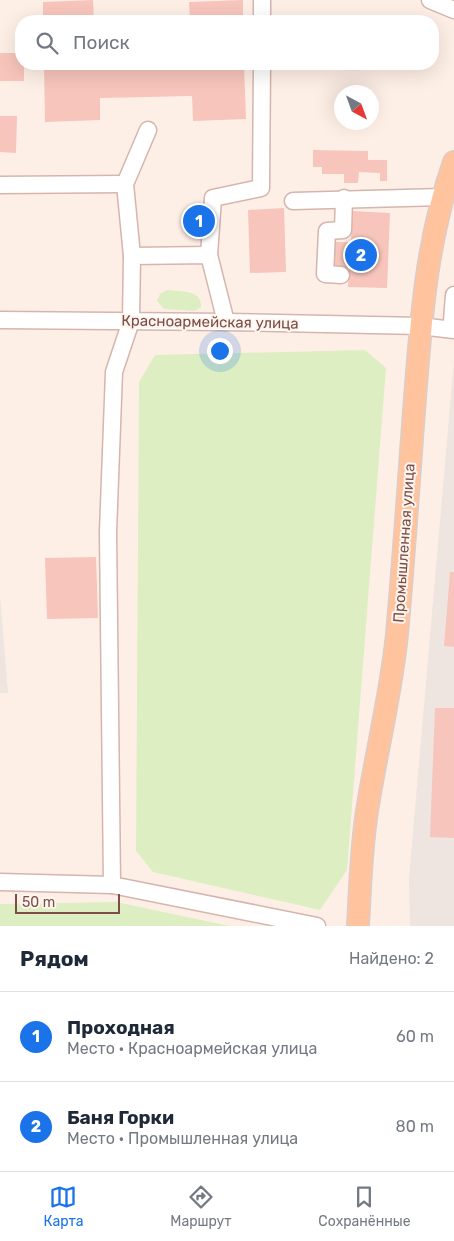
<!DOCTYPE html>
<html lang="ru">
<head>
<meta charset="utf-8">
<style>
	body { margin:0; font-family:Rubik,sans-serif; background:#f2f2f3; color:#1f2937 }
	.compass { position:absolute; left:334px; top:85px; width:45px; height:45px; border-radius:50%; background:#fff; box-shadow:0 5px 20px #0002; rotate:139deg }
	.scale { position:absolute; left:15px; bottom:12px; width:105px; box-sizing:border-box; padding-left:5px; border:2px solid #7b4e47; border-top:0; font-size:14px; line-height:18px; white-space:nowrap; color:#7b4e47; -webkit-text-stroke:4px #fff5ef; paint-order:stroke }
	.you { position:absolute; left:219px; top:350px; width:18px; height:18px; margin:-12px; border:4px solid #fff; border-radius:50%; background:#1a73e8; box-shadow:0 0 0 8px #1a73e833 }
	.badge { display:grid; place-items:center; width:32px; height:32px; border-radius:50%; background:#1a73e8; color:#fff; font-size:16px; font-weight:700 }
	.pin { position:absolute; translate:-50% -50%; border:2px solid #fff; box-shadow:0 1px 5px #0006 }
	.list { margin:0; padding:0; list-style:none }
	h2 { display:flex; justify-content:space-between; align-items:center; height:65px; margin:0; padding:0 20px; font-size:21px }
	h2 small { font-size:16px; font-weight:400; color:#747a83 }
	.list li { display:grid; grid-template-columns:32px 1fr auto; gap:15px; align-items:center; box-sizing:border-box; height:90px; padding:0 20px; border-top:1px solid #e0e1e3 }
	.list b { display:block; font-size:19px; white-space:nowrap }
	.list p { margin:0; font-size:16px; white-space:nowrap; color:#747a83 }
	.list em { font-size:16px; font-style:normal; color:#747a83 }
	.icon { flex:none; width:28px; height:28px; fill:none; stroke:currentColor; stroke-width:2; stroke-linecap:round; stroke-linejoin:round }
	.map { position:relative; flex:none; width:454px; height:926px; overflow:hidden }
	.search { position:absolute; background:#fff; box-shadow:0 5px 20px #0002; left:15px; right:15px; top:15px; height:55px; display:flex; align-items:center; gap:12px; box-sizing:border-box; padding:0 18px; border-radius:20px; color:#747a83; font-size:19px }
	.sheet { height:245px; background:#fff }
	nav { display:flex; justify-content:space-around; align-items:center; box-sizing:border-box; height:70px; border-top:1px solid #e0e1e3; background:#fff; font-size:14px; color:#747a83 }
	nav a { display:grid; justify-items:center; gap:2px }
	nav .on { color:#1a73e8 }
	.map>svg:first-child { display:block }
	.industrial { fill:#eee4e0 }
	.green { fill:#deeec3 }
	.building { fill:#f7c5bb }
	.lines { fill:none; stroke-linecap:round; stroke-linejoin:round }
	.minor-casing { stroke:#d5b5ad; stroke-width:19 }
	.major-casing { stroke:#dacdcb; stroke-width:24 }
	.minor { stroke:#fff; stroke-width:16 }
	.major { stroke:#ffc49d; stroke-width:21 }
	.labels { text-anchor:middle; stroke-width:4; stroke-linejoin:round; paint-order:stroke }
	.street-label { font-size:15px; fill:#7b4e47; stroke:#fff5ef }
</style>
</head>
<body>
<div class="map">
<svg width="454" height="926" viewBox="0 0 454 926">
	<rect width="100%" height="100%" fill="#feefe6"/>
	<!-- industrial -->
	<g class="industrial">
		<path d="M454,360V926H410L409,878Z"/>
		<path d="M0,595L8,693H0Z"/>
	</g>
	<!-- green -->
	<g class="green">
		<path d="M167,290C179,292 203,289 201,307L195,311L164,309L157,301L160,294Z"/>
		<path d="M365,350L386,368L347,870L320,910L153,872L136,851L139,382L155,355Z"/>
		<path d="M116,902L230,926H0V904Z"/>
	</g>
	<!-- building -->
	<g class="building">
		<path d="M93,0L94,21H43V2Z"/>
		<path d="M243,0V21H190L189,2Z"/>
		<path d="M159,18V21H124V19Z"/>
		<path d="M0,53H21V64H24V81H0Z"/>
		<path d="M44,64H95V68H125V64H244L246,119L193,121L192,96L100,98V120L45,122Z"/>
		<path d="M0,116H17L16,153L0,152Z"/>
		<path d="M313,150L368,151V160H387V181H380V173L359,172L358,183H344V174H322V167H313Z"/>
		<path d="M284,208L286,272L250,273L248,210Z"/>
		<path d="M352,211L390,213L387,288L348,287L349,268L334,267L335,242H351Z"/>
		<rect x="191" y="215" width="15" height="12"/>
		<path d="M96,557L98,618L47,619L45,558Z"/>
		<path d="M450,572H454V647L444,646Z"/>
		<path d="M435,708H454V838L430,837Z"/>
	</g>
	<g class="lines">
		<!-- minor casing -->
		<g class="minor-casing">
			<g id="minor">
				<path d="M430,0L454,10"/>
				<path d="M262,21V0"/>
				<path d="M0,185L125,184"/>
				<path d="M293,201L442,197"/>
				<path d="M209,255L213,198L261,188L262,64"/>
				<path d="M132,256L125,184L148,130"/>
				<path d="M341,275L325,274L327,231L343,230L344,198"/>
				<path d="M0,320L226,322L420,326L454,330"/>
				<path d="M452,321L454,295"/>
				<path d="M0,882L112,885L317,926"/>
				<path d="M112,885L108,532L114,372L131,321L132,256L209,255L226,322"/>
			</g>
		</g>
		<!-- major casing -->
		<g class="major-casing">
			<path id="major" d="M358,926C360,890 361,854 366,818C375,756 391,696 397,634C404,556 409,477 415,398C421,318 427,238 454,162"/>
		</g>
		<!-- minor -->
		<use href="#minor" class="minor"/>
		<!-- major -->
		<use href="#major" class="major"/>
	</g>
	<g class="labels">
		<!-- street labels -->
		<g class="street-label">
			<text transform="translate(210 322) rotate(1)" y="5">Красноармейская улица</text>
			<text transform="translate(404 543) rotate(-86)" y="5">Промышленная улица</text>
		</g>
	</g>
</svg>
<svg class="compass" viewBox="-18 -18 36 36"><path d="M0-13l5 13h-10z" fill="#e53935"/><path d="M0 13l5-13h-10z" fill="#747a83"/></svg>
<div class="scale">50 m</div>
<div class="you"></div>
<div class="pin badge" style="left:199px;top:221px">1</div>
<div class="pin badge" style="left:361px;top:255px">2</div>
<div class="search"><svg class="icon" aria-label="search" viewBox="0 0 24 24"><circle cx="10" cy="10" r="6"/><path d="M15 15l6 6"/></svg>Поиск</div>
</div>
<section class="sheet">
<h2>Рядом<small>Найдено: 2</small></h2>
<ul class="list">
<li><span class="badge">1</span><div><b>Проходная</b><p>Место · Красноармейская улица</p></div><em>60 m</em></li>
<li><span class="badge">2</span><div><b>Баня Горки</b><p>Место · Промышленная улица</p></div><em>80 m</em></li>
</ul>
</section>
<nav>
<a class="on"><svg class="icon" aria-label="map" viewBox="0 0 24 24"><path d="M3 6l6-2 6 2 6-2v14l-6 2-6-2-6 2zM9 4v14M15 6v14"/></svg>Карта</a>
<a><svg class="icon" aria-label="directions" viewBox="0 0 24 24"><path d="M12 3l9 9-9 9-9-9zM9 14v-3h6M13 9l2 2-2 2"/></svg>Маршрут</a>
<a><svg class="icon" aria-label="saved" viewBox="0 0 24 24"><path d="M7 4h10v16l-5-4-5 4z"/></svg>Сохранённые</a>
</nav>
</body>
</html>
